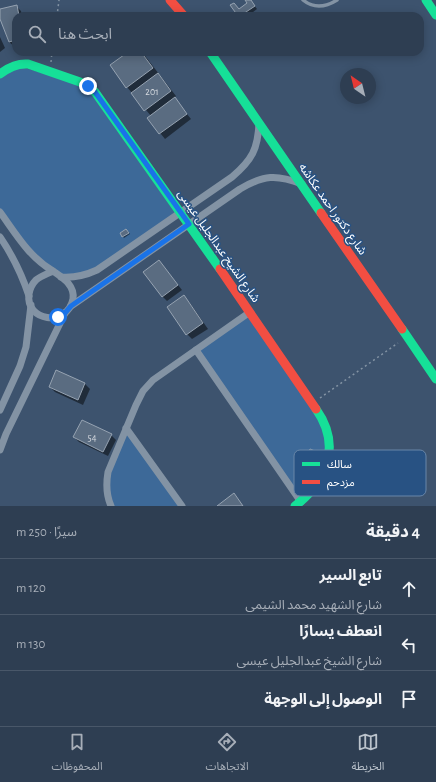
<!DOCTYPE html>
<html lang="ar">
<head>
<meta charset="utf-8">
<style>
	body { margin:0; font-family:"Alegreya Sans","Noto Sans Arabic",sans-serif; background:#364559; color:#f1f3f6; direction:rtl }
	.compass { position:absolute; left:340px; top:68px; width:36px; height:36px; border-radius:50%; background:#2e3e52; box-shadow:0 2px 10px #0003; rotate:325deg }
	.stop { position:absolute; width:12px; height:12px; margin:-9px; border:3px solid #1a73e8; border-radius:50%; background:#fff }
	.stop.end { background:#1a73e8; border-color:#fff; box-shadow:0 1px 4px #0008 }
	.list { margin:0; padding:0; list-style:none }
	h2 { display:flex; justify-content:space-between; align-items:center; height:52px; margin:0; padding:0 16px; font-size:17px }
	h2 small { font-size:13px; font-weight:400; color:#a7aeb8 }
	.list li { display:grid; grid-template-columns:26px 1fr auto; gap:12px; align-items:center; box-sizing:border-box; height:56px; padding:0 16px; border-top:1px solid #495769 }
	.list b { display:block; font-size:15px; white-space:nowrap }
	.list p { margin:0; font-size:13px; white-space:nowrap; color:#a7aeb8 }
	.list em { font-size:13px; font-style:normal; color:#a7aeb8 }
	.icon { flex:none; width:22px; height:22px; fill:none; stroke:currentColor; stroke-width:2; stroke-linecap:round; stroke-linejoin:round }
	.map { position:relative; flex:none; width:436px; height:506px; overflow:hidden; direction:ltr }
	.search { position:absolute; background:#2e3e52; box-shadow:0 2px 10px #0003; left:12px; right:12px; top:12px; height:44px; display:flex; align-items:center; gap:10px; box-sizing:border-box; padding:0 14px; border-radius:12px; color:#a7aeb8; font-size:15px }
	.sheet { height:220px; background:#2e3e52 }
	nav { display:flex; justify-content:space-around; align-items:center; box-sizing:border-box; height:56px; border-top:1px solid #495769; background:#2e3e52; font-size:11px; color:#a7aeb8 }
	nav a { display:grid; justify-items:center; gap:2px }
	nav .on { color:#bbc3cc }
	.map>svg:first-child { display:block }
	.green { fill:#3d6998 }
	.shadow { fill:#0007 }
	.building { fill:#5a6c81; stroke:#96a3b2 }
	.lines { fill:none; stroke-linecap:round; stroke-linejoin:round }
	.path { stroke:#8393a4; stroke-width:1.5; stroke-dasharray:2 3; stroke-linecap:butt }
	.lane { stroke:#8393a4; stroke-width:3.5 }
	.street { stroke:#8393a4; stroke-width:7 }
	.fast { stroke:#16e098; stroke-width:9 }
	.jam { stroke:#f24e42; stroke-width:9 }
	.route { stroke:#1a73e8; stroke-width:5 }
	.labels { text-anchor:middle; stroke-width:3; stroke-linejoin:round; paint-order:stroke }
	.number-label { font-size:10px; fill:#d6dae0 }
	.street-label { font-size:12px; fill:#fff; stroke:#285283 }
	.key { fill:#285283; stroke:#6886a8; stroke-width:1 }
	.key-label { font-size:11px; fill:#fff }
</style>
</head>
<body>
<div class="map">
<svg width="436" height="506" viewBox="0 0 436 506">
	<rect width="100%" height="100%" fill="#3d536e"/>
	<!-- green -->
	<g class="green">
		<path d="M14,65L88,86L181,212L97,270L70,278L41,264L0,212V76Z"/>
		<path d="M250,312L321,416L328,463L301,502L196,350Z"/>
		<path d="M126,428L182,506H111L106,486Z"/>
	</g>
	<!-- shadow -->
	<g class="shadow">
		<path d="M246,0H250L257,9L248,16H239V10L248,3Z"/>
		<path d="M16,6L21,11L22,16H16V46L15,47L9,42L0,16V10Z"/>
		<path d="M0,37L5,48L0,52Z"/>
		<path d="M130,52H142L176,96L174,98L191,119L165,139L148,118L151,116L127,87Z"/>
		<path d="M128,231L130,234L124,238L121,234Z"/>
		<path d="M159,261L182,290L167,301L162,296Z"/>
		<path d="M184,297L189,302L208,329L192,339L187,334Z"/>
		<path d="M57,371L85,384L90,389L83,405L55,392L50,387Z"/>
		<path d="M111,435L116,440L108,456L79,442L74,437Z"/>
	</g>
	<!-- building -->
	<g class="building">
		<path d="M245,0H251L255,6L240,16H238L230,5L234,3L239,9L247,3Z"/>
		<path d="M17,5L19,16H16V40L9,42L0,19V9Z"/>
		<path d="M128,52H141L153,68L126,88L110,65Z"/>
		<path d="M158,73L171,91L144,111L131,93Z"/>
		<path d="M175,97L187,114L159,134L147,118Z"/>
		<path d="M126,229L129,233L122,237L120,233Z"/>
		<path d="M159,260L178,285L162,297L143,272Z"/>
		<path d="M184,295L203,323L186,335L167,307Z"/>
		<path d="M56,370L85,383L78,400L49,387Z"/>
		<path d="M82,420L112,434L103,452L73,437Z"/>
		<path d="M310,449L315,451L312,457L307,454Z"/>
		<path d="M234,493L243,506H217Z"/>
	</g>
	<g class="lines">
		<!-- path -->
		<g class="path">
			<path d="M57,16L59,0"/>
			<path d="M51,62L52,52"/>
			<path d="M320,398L398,343"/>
		</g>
		<!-- lane -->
		<path class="lane" d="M303,0C314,9 326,7 337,0"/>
		<!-- street -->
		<g class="street">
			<path d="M0,212C16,234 29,257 53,271"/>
			<path d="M0,237C13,256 22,275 29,296"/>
			<path d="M53,271C63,278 75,285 73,299C67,328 25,321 29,294C30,288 32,284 36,280C41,276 47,274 53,271Z"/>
			<path d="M61,277C74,278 84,276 97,270L232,177C252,160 258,149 259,123"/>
			<path d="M71,306L240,189C264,175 276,174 302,184"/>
			<path d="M196,350L301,502"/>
			<path d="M0,410L20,366L26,347L31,305"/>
			<path d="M126,428L182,506"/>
			<path d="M0,450L6,434L65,313"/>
			<path d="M111,506C106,495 106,484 108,472L136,405L143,391L153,380L250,312"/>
		</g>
		<!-- fast -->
		<g class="fast">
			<path d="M426,0L436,15"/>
			<path d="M210,52L321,213"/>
			<path d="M0,74C9,67 17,63 28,64L80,82L88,86L95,92L220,269"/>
			<path d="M402,329L436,379"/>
			<path d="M295,506C327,481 342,446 316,409"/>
		</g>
		<!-- jam -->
		<g class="jam">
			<path d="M170,0L184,16"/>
			<path d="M321,213L402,329"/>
			<path d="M220,269L316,409"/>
		</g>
	</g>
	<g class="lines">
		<!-- route -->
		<path class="route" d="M58,317L65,313L71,306L189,224L95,92L88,86"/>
	</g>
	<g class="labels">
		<!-- number labels -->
		<g class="number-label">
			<text x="152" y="95">201</text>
			<text x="92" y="441">54</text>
		</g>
		<!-- street labels -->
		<g class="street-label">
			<text transform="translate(333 209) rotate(55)" y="4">شارع دكتور احمد عكاشه</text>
			<text transform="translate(219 246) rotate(55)" y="4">شارع الشيخ عبدالجليل عيسى</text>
		</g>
	</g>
	<!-- legend -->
	<rect x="294" y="450" width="132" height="46" rx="6" class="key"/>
	<rect x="302" y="462" width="18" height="4" fill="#16e098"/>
	<rect x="302" y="480" width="18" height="4" fill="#f24e42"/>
	<g class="key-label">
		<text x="327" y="468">سالك</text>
		<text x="327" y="486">مزدحم</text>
	</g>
</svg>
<svg class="compass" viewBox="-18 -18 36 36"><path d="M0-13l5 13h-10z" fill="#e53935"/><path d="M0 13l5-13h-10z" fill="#a7aeb8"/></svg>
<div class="stop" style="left:58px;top:317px"></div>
<div class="stop end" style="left:88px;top:86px"></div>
<div class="search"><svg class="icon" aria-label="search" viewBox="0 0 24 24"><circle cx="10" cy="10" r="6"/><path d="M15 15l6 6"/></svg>ابحث هنا</div>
</div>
<section class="sheet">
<h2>4 دقيقة<small>سيرًا · 250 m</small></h2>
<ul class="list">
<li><svg class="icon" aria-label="ahead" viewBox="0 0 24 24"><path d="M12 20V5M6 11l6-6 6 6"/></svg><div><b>تابع السير</b><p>شارع الشهيد محمد الشيمى</p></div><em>120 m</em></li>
<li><svg class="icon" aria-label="left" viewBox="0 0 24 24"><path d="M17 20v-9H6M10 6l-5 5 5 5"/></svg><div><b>انعطف يسارًا</b><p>شارع الشيخ عبدالجليل عيسى</p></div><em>130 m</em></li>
<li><svg class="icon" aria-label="arrive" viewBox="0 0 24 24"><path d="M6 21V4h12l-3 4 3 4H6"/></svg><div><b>الوصول إلى الوجهة</b></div></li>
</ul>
</section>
<nav>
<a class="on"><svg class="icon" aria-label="map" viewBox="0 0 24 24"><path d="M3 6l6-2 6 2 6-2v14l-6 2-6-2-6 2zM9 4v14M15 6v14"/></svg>الخريطة</a>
<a><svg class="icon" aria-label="directions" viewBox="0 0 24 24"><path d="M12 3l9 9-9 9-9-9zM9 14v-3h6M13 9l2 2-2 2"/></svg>الاتجاهات</a>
<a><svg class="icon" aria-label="saved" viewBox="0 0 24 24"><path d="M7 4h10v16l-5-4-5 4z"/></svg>المحفوظات</a>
</nav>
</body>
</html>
